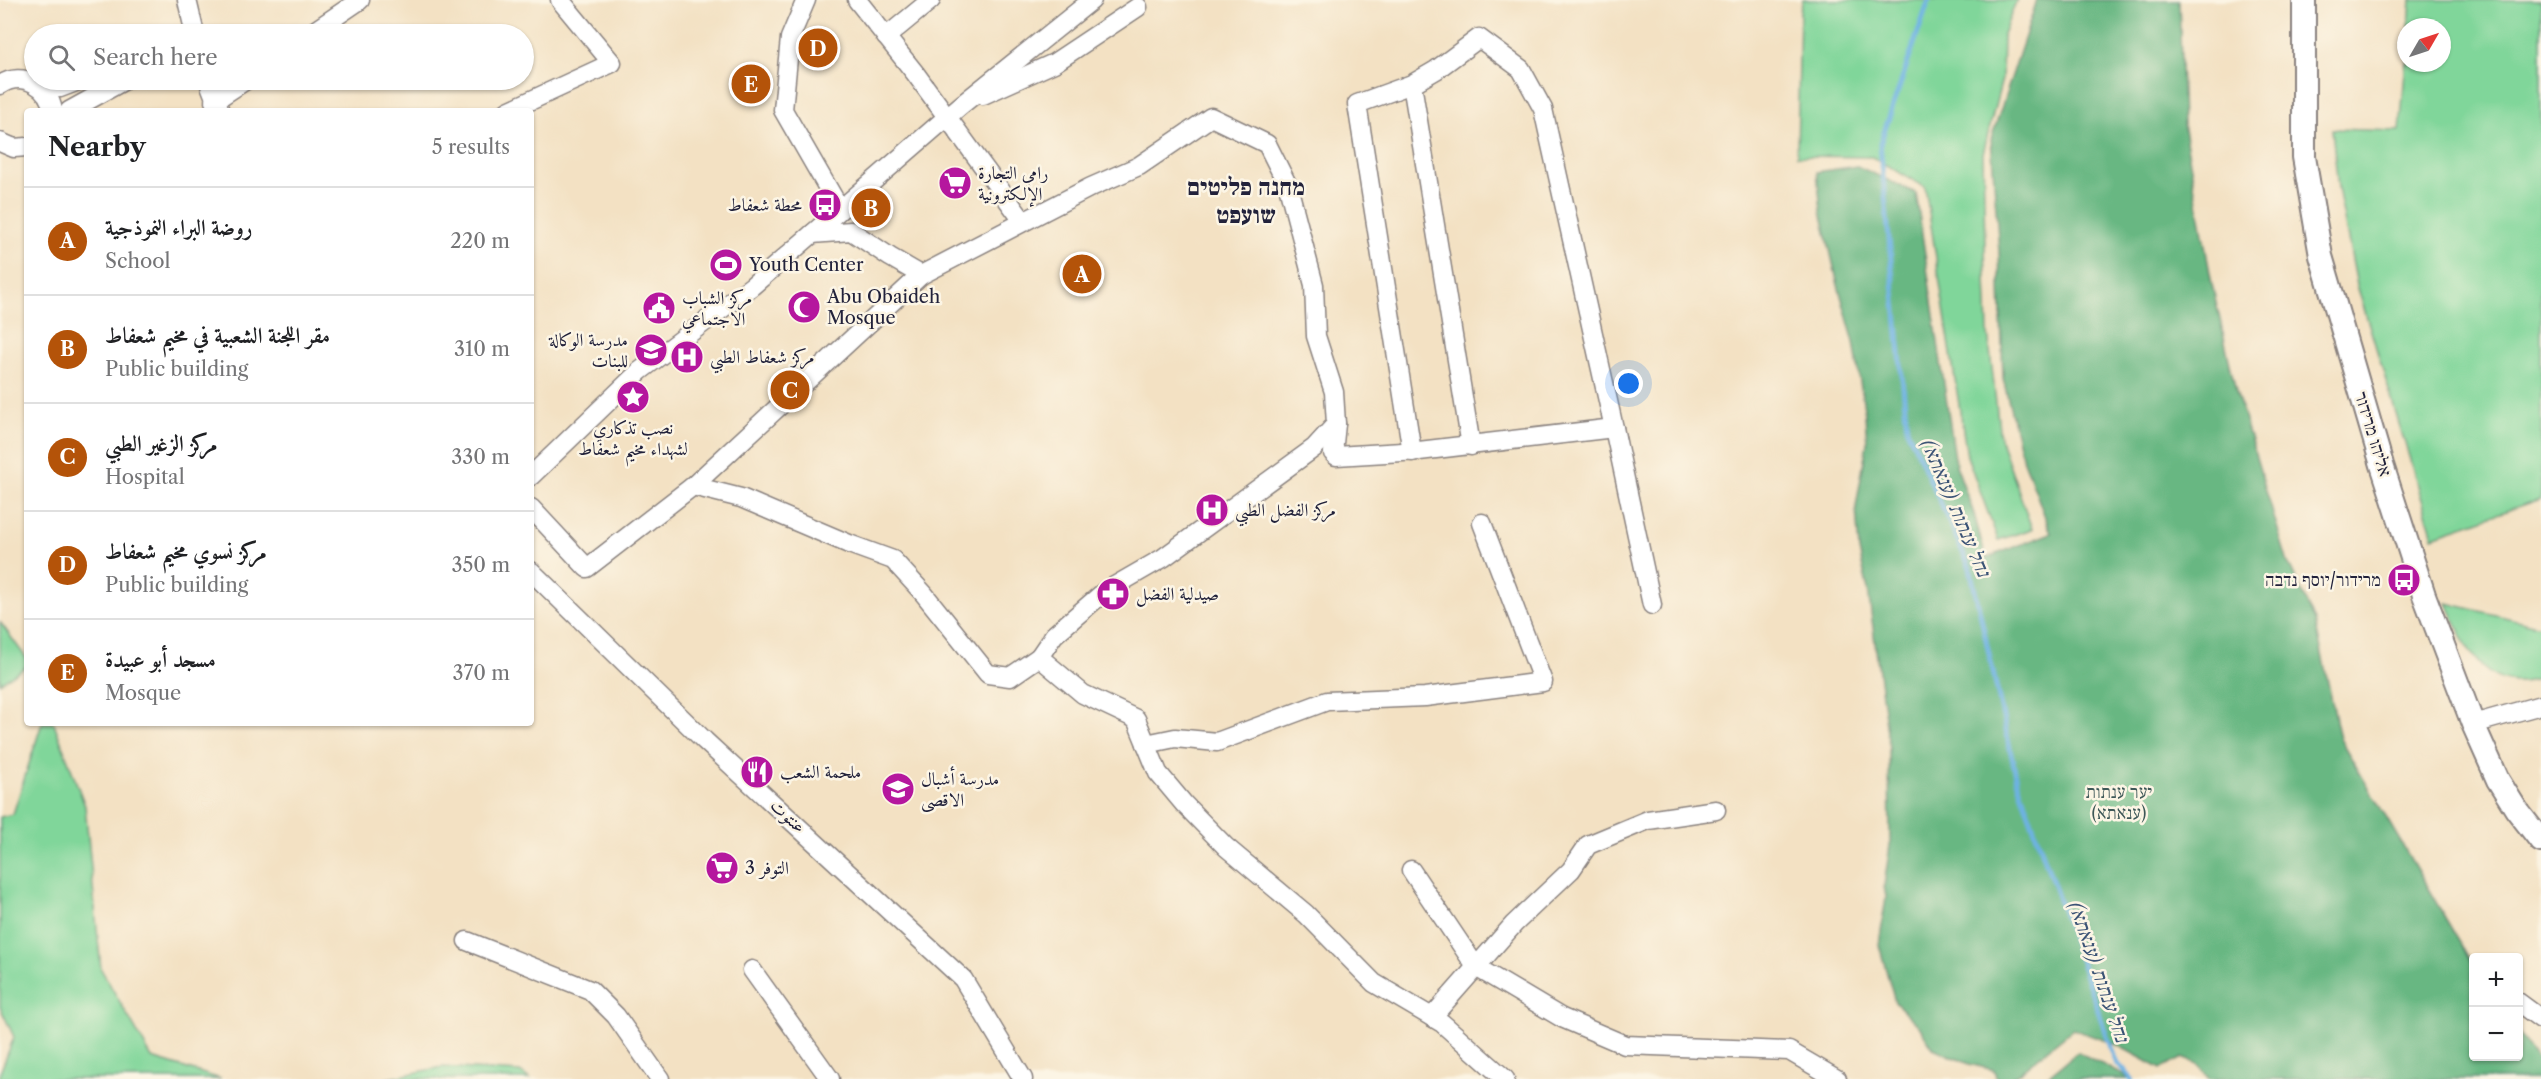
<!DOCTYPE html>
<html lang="en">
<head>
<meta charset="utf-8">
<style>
	body { margin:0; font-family:"Libre Caslon Text",Amiri,"Frank Ruhl Libre",serif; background:#f6f6f6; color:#202124 }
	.controls { position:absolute; right:18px; bottom:18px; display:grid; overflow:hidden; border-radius:6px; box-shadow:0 2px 4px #0004 }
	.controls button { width:54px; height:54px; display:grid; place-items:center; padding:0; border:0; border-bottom:2px solid #e0e0e0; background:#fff; color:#202124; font:30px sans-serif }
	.compass { position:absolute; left:2397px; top:18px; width:54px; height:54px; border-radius:50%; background:#fff; box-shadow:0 2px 4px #0004; rotate:51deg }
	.you { position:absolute; left:1629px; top:384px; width:21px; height:21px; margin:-15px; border:4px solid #fff; border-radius:50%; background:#1a73e8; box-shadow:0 0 0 9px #1a73e833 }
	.badge { display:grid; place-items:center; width:39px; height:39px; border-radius:50%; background:#b45309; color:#fff; font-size:20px; font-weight:700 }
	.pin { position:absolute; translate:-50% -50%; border:3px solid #fff; box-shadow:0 2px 6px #0006 }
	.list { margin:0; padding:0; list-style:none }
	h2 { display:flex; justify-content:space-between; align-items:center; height:78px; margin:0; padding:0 24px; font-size:26px }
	h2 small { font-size:20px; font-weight:400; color:#757577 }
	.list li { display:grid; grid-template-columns:39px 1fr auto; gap:18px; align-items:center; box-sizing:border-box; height:108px; padding:0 24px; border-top:2px solid #e0e0e0 }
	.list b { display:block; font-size:22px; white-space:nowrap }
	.list p { margin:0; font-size:20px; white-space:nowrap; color:#757577 }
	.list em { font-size:20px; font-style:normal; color:#757577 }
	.icon { flex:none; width:33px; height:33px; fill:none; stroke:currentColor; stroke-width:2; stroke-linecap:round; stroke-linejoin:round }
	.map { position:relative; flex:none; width:2541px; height:1079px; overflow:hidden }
	.search { position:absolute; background:#fff; box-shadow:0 2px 4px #0004; left:24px; top:24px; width:510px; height:66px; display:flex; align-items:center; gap:15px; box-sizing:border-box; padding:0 21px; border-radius:33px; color:#757577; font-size:22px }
	.panel { position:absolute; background:#fff; box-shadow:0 2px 4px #0004; left:24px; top:108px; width:510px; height:618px; border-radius:6px }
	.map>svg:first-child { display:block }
	.green { fill:#80d69a; stroke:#517c6a; stroke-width:1.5 }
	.forest { fill:#68b782; stroke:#456c5e; stroke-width:1.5 }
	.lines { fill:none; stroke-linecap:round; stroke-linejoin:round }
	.stream { stroke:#6db2e3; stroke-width:5 }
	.minor-casing { stroke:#8a827f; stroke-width:21 }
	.tertiary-casing { stroke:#8a827f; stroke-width:26 }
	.minor { stroke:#fff; stroke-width:18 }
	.tertiary { stroke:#fff; stroke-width:22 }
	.labels { text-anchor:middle; stroke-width:5; stroke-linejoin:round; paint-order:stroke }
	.poi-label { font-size:18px; fill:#22223b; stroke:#fcf5e5; text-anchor:start }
	.street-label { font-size:18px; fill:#22223b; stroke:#fcf5e5 }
	.park-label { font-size:18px; fill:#3e5858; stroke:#fcf5e5 }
	.water-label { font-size:20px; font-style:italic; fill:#3c5476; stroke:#fcf5e5 }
	.district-label { font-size:24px; font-weight:bold; fill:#22223b; stroke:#fcf5e5 }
</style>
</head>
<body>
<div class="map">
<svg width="2541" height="1079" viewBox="0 0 2541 1079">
	<rect width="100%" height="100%" fill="#fcf5e5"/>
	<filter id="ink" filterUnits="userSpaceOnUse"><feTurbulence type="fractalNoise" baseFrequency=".0167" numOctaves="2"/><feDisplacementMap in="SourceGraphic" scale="12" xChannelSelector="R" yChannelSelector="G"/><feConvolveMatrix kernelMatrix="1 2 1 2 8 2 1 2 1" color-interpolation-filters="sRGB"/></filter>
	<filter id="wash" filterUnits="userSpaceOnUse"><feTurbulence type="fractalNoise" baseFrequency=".008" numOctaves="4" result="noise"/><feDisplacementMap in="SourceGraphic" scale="24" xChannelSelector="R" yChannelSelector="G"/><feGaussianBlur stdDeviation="1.35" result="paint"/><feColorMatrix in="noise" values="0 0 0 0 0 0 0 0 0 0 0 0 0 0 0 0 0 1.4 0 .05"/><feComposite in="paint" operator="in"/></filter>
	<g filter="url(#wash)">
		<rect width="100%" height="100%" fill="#f3e1c3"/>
		<!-- green -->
		<g class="green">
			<path d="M1803,0H2017L2003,34L2002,79L1983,153L1985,249L1988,333L2000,438L2032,529L1998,540L1967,456L1925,187L1872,157L1797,156L1800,10Z"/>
			<path d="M2411,0H2541V499L2433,536L2357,285L2338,188L2332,129L2400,131L2406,59V63H2442V27H2409Z"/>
			<path d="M2447,603L2541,626V678C2483,697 2466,646 2447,603Z"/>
			<path d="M0,622L27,659V666L0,683Z"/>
			<path d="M42,723H54L85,806L101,969L152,1058L221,1079H0V1073L14,1037L0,1007V817L13,814Z"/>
			<path d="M442,1067L520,1072L530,1079H385Z"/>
		</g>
		<!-- forest -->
		<g class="forest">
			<path d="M2037,0H2179L2183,124L2212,284L2236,391L2287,560L2315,621L2340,739L2473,965L2474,1056H2518L2519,1034L2541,1065V1079H2209L2198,1064L2183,1058L2161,1069L2117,1045L2073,1029L2011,1079H1997L1994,1070L1969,1064L1933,1048L1919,1026L1895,1002L1879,945L1886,897L1884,886L1890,845L1889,748L1868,590L1859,550L1856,507L1867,443L1865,415L1854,342L1838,285L1821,211L1817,172L1857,166L1916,193L1956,465L1974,514L1986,558L2051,533L2020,450L2003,378L1999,252L1991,139Z"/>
			<path d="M2078,1052L2131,1079H2044Z"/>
		</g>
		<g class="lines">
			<!-- stream -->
			<path class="stream" d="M1929,0L1880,144L1907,429L1970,568L2017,780L2116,1062L2132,1079"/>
		</g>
	</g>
	<g filter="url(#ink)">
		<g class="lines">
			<!-- minor casing -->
			<g class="minor-casing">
				<g id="minor">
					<path d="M187,0L195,34"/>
					<path d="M806,0L790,38L783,110L840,209"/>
					<path d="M857,0L915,73L1023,221"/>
					<path d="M310,34L360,0"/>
					<path d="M886,37L931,0"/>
					<path d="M208,80L220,111"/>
					<path d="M0,85C23,70 49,86 53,111"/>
					<path d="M44,89L60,88L81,80"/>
					<path d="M983,95L1054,63L1138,7"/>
					<path d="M214,101L246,80"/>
					<path d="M69,111L125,80"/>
					<path d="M508,111L612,63L560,0"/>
					<path d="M0,142L14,148L27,147"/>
					<path d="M812,234L851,231L890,257L921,275L1091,187L1139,166L1211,117L1267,144L1288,186L1314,285L1316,336L1334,392L1336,424L1314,448L1163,558L1104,592L1054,635L1039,657L1083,694L1136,719L1158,773L1184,804L1226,847L1306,914L1374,983L1442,1023L1505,1079"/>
					<path d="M1336,424L1333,453L1336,456L1419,451L1614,428L1652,605"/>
					<path d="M1471,446L1412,84L1436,70L1479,38L1521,69L1543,109L1614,428"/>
					<path d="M1412,452L1357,104L1412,84"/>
					<path d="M531,476L640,371L752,286L960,106L1092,0"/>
					<path d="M693,486L741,498L849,544L893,560L924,594L988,674L1010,677L1039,657"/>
					<path d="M531,508L587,568L693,486L921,275"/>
					<path d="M531,571L705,741L963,979L1023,1079"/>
					<path d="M2473,724L2541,705"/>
					<path d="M1146,744L1175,738L1217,742L1327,701L1425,697L1543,682L1482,523"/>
					<path d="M1411,870L1476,967L1514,924L1571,870L1588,845L1648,820L1716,810"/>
					<path d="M467,941L590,990L616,1016L660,1079"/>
					<path d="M752,970L830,1079"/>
					<path d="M2518,1002L2541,1019"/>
					<path d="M1432,1017L1476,967L1562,1018L1625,1045L1789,1051L1837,1079"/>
				</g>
			</g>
			<!-- tertiary casing -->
			<g class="tertiary-casing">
				<path id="tertiary" d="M2304,0V157L2321,256L2382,465L2424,595L2473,724L2498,780L2516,809L2541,841"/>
			</g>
			<!-- minor -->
			<use href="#minor" class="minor"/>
			<!-- tertiary -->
			<use href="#tertiary" class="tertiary"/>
		</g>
	</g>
	<!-- icons -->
	<defs>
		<g id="supermarket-disc" transform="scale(1.725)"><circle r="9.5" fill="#b5179e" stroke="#fcf5e5"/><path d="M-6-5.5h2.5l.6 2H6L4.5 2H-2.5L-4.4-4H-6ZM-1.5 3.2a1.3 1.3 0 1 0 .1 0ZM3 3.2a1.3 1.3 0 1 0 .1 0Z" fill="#fff"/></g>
		<g id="bus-disc" transform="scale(1.725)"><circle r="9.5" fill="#b5179e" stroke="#fcf5e5"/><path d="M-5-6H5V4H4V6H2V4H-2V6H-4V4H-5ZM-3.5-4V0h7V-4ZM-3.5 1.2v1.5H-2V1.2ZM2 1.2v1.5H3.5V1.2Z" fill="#fff"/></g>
		<g id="stadium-disc" transform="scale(1.725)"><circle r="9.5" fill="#b5179e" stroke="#fcf5e5"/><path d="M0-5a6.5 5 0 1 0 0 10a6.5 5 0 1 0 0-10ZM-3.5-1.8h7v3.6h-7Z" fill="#fff"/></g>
		<g id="mosque-disc" transform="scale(1.725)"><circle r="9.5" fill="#b5179e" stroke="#fcf5e5"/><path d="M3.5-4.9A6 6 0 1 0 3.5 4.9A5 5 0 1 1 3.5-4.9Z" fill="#fff"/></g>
		<g id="civic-disc" transform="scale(1.725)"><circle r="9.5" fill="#b5179e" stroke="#fcf5e5"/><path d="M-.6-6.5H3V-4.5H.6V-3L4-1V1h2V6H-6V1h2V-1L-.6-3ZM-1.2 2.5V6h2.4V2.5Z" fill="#fff"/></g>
		<g id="school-disc" transform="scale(1.725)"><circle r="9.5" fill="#b5179e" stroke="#fcf5e5"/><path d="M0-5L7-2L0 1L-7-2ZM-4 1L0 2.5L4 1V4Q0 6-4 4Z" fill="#fff"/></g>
		<g id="hospital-disc" transform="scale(1.725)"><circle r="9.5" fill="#b5179e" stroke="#fcf5e5"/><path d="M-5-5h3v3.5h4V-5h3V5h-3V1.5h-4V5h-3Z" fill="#fff"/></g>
		<g id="sight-disc" transform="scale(1.725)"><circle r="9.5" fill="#b5179e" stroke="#fcf5e5"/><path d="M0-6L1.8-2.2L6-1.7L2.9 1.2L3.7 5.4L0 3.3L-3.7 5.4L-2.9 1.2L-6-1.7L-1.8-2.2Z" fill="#fff"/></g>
		<g id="pharmacy-disc" transform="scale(1.725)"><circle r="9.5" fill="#b5179e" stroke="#fcf5e5"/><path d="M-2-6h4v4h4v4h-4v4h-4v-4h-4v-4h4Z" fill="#fff"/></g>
		<g id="restaurant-disc" transform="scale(1.725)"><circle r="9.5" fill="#b5179e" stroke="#fcf5e5"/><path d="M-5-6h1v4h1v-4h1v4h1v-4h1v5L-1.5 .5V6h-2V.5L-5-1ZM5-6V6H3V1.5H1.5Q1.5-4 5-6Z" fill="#fff"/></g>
	</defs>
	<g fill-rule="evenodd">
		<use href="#supermarket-disc" x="955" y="183"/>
		<use href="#bus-disc" x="825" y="205"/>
		<use href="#stadium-disc" x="726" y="265"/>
		<use href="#mosque-disc" x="804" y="307"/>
		<use href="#civic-disc" x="659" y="308"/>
		<use href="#school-disc" x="651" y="350"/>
		<use href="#hospital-disc" x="687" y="357"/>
		<use href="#sight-disc" x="633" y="397"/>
		<use href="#hospital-disc" x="1212" y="510"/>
		<use href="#bus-disc" x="2404" y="580"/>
		<use href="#pharmacy-disc" x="1113" y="594"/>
		<use href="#restaurant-disc" x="757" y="772"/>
		<use href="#school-disc" x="898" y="789"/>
		<use href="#supermarket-disc" x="722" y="868"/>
	</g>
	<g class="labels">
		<!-- poi labels -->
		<g class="poi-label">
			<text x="978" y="179">رامي التجارة<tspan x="978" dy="21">الإلكترونية</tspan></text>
			<text x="802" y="211" text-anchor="end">محطة شعفاط</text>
			<text x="749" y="271">Youth Center</text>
			<text x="827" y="303">Abu Obaideh<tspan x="827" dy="21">Mosque</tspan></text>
			<text x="682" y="304">مركز الشباب<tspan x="682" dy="21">الاجتماعي</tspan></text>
			<text x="628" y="346" text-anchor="end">مدرسة الوكالة<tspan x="628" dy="21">للبنات</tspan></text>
			<text x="710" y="363">مركز شعفاط الطبي</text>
			<text x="633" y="434" text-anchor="middle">نصب تذكاري<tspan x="633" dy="21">لشهداء مخيم شعفاط</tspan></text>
			<text x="1235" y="516">مركز الفضل الطبي</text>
			<text x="2381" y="586" text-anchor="end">מרידור/יוסף נדבה</text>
			<text x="1136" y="600">صيدلية الفضل</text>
			<text x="780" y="778">ملحمة الشعب</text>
			<text x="921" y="785">مدرسة أشبال<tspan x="921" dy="21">الاقصى</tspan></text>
			<text x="745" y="874">التوفر 3</text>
		</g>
		<!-- street labels -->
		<g class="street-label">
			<text transform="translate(2373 434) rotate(73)" y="6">אליהו מרידור</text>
			<text transform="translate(788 816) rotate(42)" y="6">عنتوت</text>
		</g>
		<!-- park labels -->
		<g class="park-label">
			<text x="2119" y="798">יער ענתות<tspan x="2119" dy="21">(ענאתא)</tspan></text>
		</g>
		<!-- water labels -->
		<g class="water-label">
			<text transform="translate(1956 507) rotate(67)" y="7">נחל ענתות (ענאתא)</text>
			<text transform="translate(2099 971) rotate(71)" y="7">נחל ענתות (ענאתא)</text>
		</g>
		<!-- district labels -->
		<g class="district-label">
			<text x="1246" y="195">מחנה פליטים<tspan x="1246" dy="28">שועפט</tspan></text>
		</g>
	</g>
</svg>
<div class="controls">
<button>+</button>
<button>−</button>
</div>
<svg class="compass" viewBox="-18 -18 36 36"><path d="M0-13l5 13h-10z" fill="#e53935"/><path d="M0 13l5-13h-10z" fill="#757577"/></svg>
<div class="you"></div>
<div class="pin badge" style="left:1082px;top:274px">A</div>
<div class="pin badge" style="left:871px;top:208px">B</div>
<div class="pin badge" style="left:790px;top:390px">C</div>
<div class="pin badge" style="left:818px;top:48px">D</div>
<div class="pin badge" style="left:751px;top:84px">E</div>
<div class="search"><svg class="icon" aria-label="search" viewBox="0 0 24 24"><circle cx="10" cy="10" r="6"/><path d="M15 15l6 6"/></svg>Search here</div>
<section class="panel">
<h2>Nearby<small>5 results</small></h2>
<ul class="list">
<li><span class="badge">A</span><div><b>روضة البراء النموذجية</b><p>School</p></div><em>220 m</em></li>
<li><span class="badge">B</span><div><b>مقر اللجنة الشعبية في مخيم شعفاط</b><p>Public building</p></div><em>310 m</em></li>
<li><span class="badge">C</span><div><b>مركز الزغير الطبي</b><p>Hospital</p></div><em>330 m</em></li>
<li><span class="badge">D</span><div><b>مركز نسوي مخيم شعفاط</b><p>Public building</p></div><em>350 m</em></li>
<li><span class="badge">E</span><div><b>مسجد أبو عبيدة</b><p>Mosque</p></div><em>370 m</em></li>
</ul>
</section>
</div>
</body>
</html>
